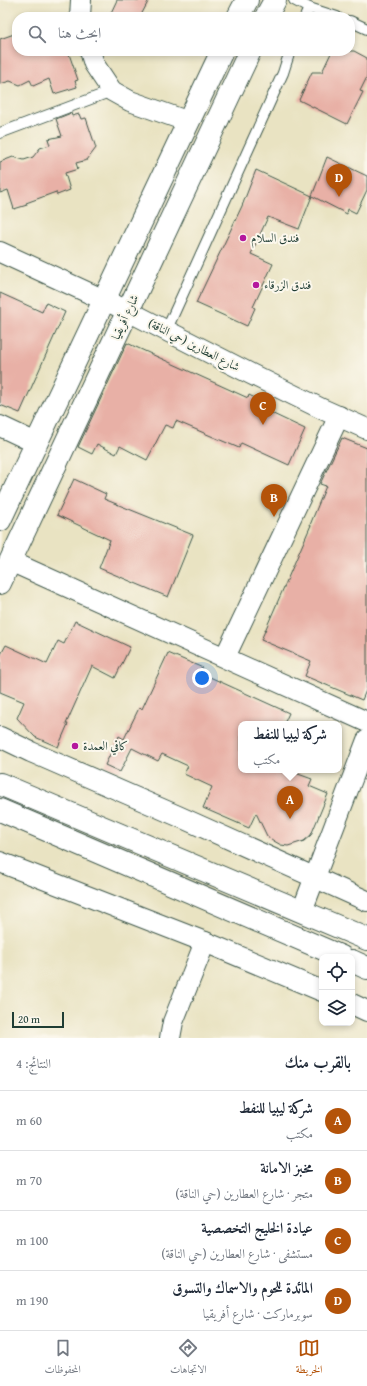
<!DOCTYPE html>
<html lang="ar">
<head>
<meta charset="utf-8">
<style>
	body { margin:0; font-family:"Gentium Book Plus",Amiri,serif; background:#f6f6f7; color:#1f2937; direction:rtl }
	.controls { position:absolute; right:12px; bottom:12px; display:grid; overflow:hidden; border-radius:8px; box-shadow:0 2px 6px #0003 }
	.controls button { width:36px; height:36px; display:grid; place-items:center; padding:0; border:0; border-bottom:1px solid #e0e1e3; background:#fff; color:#1f2937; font:20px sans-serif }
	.scale { position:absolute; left:12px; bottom:10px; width:52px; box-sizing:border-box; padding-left:4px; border:2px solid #1f3d34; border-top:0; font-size:11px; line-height:14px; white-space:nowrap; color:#1f3d34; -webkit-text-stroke:3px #fbf7ec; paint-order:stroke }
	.you { position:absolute; left:202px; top:678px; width:14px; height:14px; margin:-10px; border:3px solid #fff; border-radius:50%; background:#1a73e8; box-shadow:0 0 0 6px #1a73e833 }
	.badge { display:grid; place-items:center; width:26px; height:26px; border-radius:50%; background:#b45309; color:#fff; font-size:13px; font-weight:700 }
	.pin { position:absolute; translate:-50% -33px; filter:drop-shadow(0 1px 2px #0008) }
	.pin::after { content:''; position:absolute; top:21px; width:14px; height:12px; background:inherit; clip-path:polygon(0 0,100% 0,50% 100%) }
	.popup { position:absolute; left:238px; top:721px; width:104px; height:52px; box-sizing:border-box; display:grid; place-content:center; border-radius:8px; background:#fff; filter:drop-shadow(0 1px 3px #0005); font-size:13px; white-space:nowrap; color:#747a83 }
	.popup b { font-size:15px; color:#1f2937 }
	.popup::after { content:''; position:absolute; left:50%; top:100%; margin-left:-8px; border:8px solid transparent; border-top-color:#fff }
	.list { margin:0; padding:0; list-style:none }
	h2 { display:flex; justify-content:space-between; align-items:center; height:52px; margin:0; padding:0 16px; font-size:17px }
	h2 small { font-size:13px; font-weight:400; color:#747a83 }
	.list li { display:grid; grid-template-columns:26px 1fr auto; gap:12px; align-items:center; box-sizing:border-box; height:60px; padding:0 16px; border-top:1px solid #e0e1e3 }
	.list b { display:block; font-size:15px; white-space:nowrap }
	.list p { margin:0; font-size:13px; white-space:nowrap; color:#747a83 }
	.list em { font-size:13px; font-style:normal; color:#747a83 }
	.icon { flex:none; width:22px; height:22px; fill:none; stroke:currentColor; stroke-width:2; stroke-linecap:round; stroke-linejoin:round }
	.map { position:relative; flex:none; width:367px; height:1038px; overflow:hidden; direction:ltr }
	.search { position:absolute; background:#fff; box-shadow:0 2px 6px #0003; left:12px; right:12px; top:12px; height:44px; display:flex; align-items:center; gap:10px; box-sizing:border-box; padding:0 14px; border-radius:16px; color:#747a83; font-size:15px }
	.sheet { height:292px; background:#fff }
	nav { display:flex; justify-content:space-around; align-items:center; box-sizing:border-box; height:56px; border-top:1px solid #e0e1e3; background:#fff; font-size:11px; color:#747a83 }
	nav a { display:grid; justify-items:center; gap:2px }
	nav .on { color:#b45309 }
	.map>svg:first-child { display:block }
	.building { fill:#e8b0a6 }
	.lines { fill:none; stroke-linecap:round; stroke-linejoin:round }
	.service-casing { stroke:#3d5649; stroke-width:12 }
	.minor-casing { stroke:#3d5649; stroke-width:22 }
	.tertiary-casing { stroke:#3d5649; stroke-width:24 }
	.trunk-casing { stroke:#3d5649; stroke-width:24 }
	.service { stroke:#fff; stroke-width:10 }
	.minor { stroke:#fff; stroke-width:20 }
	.tertiary { stroke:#fff; stroke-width:22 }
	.trunk { stroke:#fff; stroke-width:22 }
	.poi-dot { fill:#b5179e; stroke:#fbf7ec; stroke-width:1.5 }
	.labels { text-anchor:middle; stroke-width:4; stroke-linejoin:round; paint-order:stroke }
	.poi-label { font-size:12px; fill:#1f3d34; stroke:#fbf7ec; text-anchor:start }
	.street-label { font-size:12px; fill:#1f3d34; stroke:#fbf7ec }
</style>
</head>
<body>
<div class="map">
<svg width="367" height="1038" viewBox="0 0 367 1038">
	<rect width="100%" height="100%" fill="#fbf7ec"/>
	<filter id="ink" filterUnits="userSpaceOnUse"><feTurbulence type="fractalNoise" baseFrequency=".025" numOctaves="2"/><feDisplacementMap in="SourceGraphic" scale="8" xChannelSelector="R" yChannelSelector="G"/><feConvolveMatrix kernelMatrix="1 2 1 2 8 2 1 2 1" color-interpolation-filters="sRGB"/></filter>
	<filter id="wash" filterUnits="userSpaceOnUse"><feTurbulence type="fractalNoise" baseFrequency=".012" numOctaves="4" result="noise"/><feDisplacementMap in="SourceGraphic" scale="16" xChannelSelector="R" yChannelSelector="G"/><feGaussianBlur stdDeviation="0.9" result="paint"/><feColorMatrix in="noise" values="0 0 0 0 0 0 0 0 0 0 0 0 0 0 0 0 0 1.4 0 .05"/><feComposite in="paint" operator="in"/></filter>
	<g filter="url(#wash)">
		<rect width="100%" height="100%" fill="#e9e3c2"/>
		<g id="blocks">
			<!-- building -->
			<g class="building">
				<path d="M117,0H149L140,17H109Z"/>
				<path d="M17,33V51H68L78,80L75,81L77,87L54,94L49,79L33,86L30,80L20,85L10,81L0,84V39Z"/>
				<path d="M332,51H354L367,58V77L360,91L363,92L347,124L299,100L312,72H322Z"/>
				<path d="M71,113L72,116L79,114L81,119L86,118L96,148L87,160L76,163L78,169L65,173L70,190L57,195L56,192L26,203L27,205L14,209L8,190L0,193V162L13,157L24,160L33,157L40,148L50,145L48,139L62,136L56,119Z"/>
				<path d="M327,157L367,176V190L356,213L348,209L347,214L312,196L299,229L268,217L251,254L273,264L253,307L255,308L247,326L196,303L242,206L256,170L312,196Z"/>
				<path d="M0,293L42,312L46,303L65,312L20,413L0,405Z"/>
				<path d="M127,343L248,398L249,395L269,405L267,411L305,429L289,465L241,443L239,448L176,421L173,428L165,425L147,460L120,446L116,454L97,444L92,454L78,447Z"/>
				<path d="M342,438L367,448V688L362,700L305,676L311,661L261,640L311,525H310L326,486L320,484Z"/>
				<path d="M74,479L106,494L104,499L193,535L168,597L99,568L110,540L57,515Z"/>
				<path d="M75,621L130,647L115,678L92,666L66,724H68L58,747L35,737L17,718L24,702L0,692V656L6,645L47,664L58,641L64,644Z"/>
				<path d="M168,653L203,668L201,673L289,713L284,724H241V770H287L312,779L309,786L328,794L311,835L304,841L288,846L281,845L274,841L267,836L256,813L249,828L203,808L212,787L184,774L188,766L162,754L158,761L132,748L120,772L105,765L119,736L124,739L139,708L142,709Z"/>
			</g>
		</g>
	</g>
	<g filter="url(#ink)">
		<use href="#blocks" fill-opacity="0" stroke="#3d5649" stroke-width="1"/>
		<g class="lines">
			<!-- service casing -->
			<g class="service-casing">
				<g id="service">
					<path d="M294,0L309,8L305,17"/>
					<path d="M309,8L337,17"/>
					<path d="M350,21L367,29"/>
					<path d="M0,133L112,91"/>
					<path d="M166,331L283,73L290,51"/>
				</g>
			</g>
			<!-- minor casing -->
			<g class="minor-casing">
				<g id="minor">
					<path d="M80,17L81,0"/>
					<path d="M90,51L94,64L112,91L130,101L189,122"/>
					<path d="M0,252L128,311L251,374L322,409L367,429"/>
					<path d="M0,426L36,443"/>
					<path d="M10,561L367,722"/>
					<path d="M225,657L339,416"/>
					<path d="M0,737L31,752L178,816L367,901"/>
					<path d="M0,862L205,942L322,991"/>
					<path d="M302,911L367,740"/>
					<path d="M352,1004L367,1011"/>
					<path d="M170,1038L173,1022L205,942"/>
				</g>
			</g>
			<!-- tertiary casing -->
			<g class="tertiary-casing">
				<g id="tertiary">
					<path d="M238,17L247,0"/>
					<path d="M266,17L275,0"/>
					<path d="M0,520L222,51"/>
					<path d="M0,583L250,51"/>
				</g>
			</g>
			<!-- trunk casing -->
			<g class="trunk-casing">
				<g id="trunk">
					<path d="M0,784L367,939"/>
					<path d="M0,810L342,957"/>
					<path d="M352,961L367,968"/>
				</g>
			</g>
			<!-- service -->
			<use href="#service" class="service"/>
			<!-- minor -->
			<use href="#minor" class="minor"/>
			<!-- tertiary -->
			<use href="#tertiary" class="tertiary"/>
			<!-- trunk -->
			<use href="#trunk" class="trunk"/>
		</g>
	</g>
	<!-- markers -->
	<g class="poi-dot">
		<circle cx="243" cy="238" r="4"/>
		<circle cx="256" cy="285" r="4"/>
		<circle cx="75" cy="746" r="4"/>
	</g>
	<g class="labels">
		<!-- poi labels -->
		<g class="poi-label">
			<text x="251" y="242">فندق السلام</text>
			<text x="264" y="289">فندق الزرقاء</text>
			<text x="83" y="750">كافي العمدة</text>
		</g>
		<!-- street labels -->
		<g class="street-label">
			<text transform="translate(125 317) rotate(-65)" y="4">شارع أفريقيا</text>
			<text transform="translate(194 345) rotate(27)" y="4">شارع العطارين (حي الناقة)</text>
		</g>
	</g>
</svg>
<div class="controls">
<button><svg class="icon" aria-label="locate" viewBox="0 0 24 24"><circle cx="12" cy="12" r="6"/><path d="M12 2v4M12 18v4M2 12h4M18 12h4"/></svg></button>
<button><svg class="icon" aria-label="layers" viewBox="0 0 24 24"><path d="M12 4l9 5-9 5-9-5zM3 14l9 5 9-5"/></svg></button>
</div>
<div class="scale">20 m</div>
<div class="you"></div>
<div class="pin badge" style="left:290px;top:819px">A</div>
<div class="popup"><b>شركة ليبيا للنفط</b>مكتب</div>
<div class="pin badge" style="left:274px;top:517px">B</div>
<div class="pin badge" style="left:263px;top:425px">C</div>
<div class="pin badge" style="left:339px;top:197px">D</div>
<div class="search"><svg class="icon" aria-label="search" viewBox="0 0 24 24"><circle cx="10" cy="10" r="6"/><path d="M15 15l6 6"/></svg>ابحث هنا</div>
</div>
<section class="sheet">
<h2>بالقرب منك<small>النتائج: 4</small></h2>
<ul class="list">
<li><span class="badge">A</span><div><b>شركة ليبيا للنفط</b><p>مكتب</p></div><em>60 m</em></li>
<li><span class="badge">B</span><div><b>مخبز الامانة</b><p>متجر · شارع العطارين (حي الناقة)</p></div><em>70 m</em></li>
<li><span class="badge">C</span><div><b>عيادة الخليج التخصصية</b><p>مستشفى · شارع العطارين (حي الناقة)</p></div><em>100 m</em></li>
<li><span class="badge">D</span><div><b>المائدة للحوم والاسماك والتسوق</b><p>سوبرماركت · شارع أفريقيا</p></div><em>190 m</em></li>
</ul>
</section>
<nav>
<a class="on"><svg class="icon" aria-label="map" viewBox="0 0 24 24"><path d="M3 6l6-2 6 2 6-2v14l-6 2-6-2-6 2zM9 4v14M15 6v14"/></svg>الخريطة</a>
<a><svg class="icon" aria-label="directions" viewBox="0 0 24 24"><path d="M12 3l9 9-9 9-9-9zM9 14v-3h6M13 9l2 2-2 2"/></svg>الاتجاهات</a>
<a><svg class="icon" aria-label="saved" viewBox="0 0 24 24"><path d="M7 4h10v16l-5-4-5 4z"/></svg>المحفوظات</a>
</nav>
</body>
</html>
